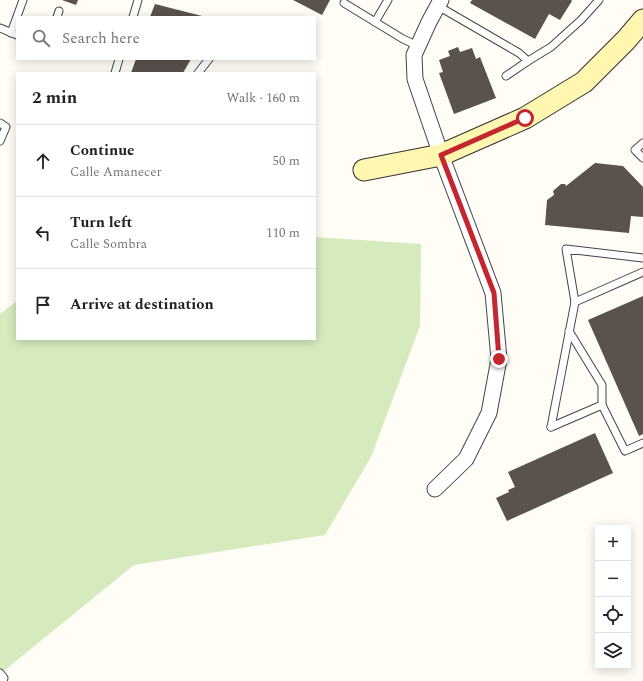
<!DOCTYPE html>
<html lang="en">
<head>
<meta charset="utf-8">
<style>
	body { margin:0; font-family:Spectral,serif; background:#f2f2f2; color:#222 }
	.controls { position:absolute; right:12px; bottom:12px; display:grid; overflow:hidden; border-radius:0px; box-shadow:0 2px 10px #0003 }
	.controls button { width:36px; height:36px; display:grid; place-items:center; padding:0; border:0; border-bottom:1px solid #e0e0e0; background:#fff; color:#222; font:20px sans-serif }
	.stop { position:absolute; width:12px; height:12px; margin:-9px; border:3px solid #c4262e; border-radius:50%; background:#fff }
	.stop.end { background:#c4262e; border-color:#fff; box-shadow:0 1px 4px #0008 }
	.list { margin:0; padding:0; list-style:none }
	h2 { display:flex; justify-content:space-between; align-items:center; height:52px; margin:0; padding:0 16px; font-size:17px }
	h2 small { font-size:13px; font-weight:400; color:#767676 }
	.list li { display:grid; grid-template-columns:26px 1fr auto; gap:12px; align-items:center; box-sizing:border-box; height:72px; padding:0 16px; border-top:1px solid #e0e0e0 }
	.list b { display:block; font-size:15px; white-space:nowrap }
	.list p { margin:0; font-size:13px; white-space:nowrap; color:#767676 }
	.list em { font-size:13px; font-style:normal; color:#767676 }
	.icon { flex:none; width:22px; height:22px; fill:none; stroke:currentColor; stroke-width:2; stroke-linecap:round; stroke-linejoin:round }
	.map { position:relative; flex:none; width:643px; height:681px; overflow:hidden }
	.search { position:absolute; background:#fff; box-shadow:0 2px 10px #0003; left:16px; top:16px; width:300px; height:44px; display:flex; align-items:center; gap:10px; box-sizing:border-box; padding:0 14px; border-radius:0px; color:#767676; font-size:15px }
	.panel { position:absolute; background:#fff; box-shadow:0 2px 10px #0003; left:16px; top:72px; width:300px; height:268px; border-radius:0px }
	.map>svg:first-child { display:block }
	.green { fill:#d5ebbd }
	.building { fill:#5a524d }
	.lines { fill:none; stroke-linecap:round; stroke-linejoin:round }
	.lane-casing { stroke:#444; stroke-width:9 }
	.street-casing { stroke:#444; stroke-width:17 }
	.secondary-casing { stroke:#333; stroke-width:23 }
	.lane { stroke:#fff; stroke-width:7 }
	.street { stroke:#fff; stroke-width:15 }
	.secondary { stroke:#fff6b0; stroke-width:21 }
	.route { stroke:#c4262e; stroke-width:5 }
</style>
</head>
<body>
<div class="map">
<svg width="643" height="681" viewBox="0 0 643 681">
	<rect width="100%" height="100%" fill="#fffdf5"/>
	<!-- green -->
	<path class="green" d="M315,237L421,244L420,326L371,457L325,535L134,565L0,674V314L17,301V339H315Z"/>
	<!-- building -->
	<g class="building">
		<path d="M62,0H78L76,5Z"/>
		<path d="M293,0H330L322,15Z"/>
		<path d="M472,0H571L572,1L560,20L549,14L535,39L470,3Z"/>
		<path d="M155,4L202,16V17H150Z"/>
		<path d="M458,47L460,52L472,48L476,59L480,57L496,98L454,114L439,73L443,72L439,60L450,56L448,51Z"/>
		<path d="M136,59H191L183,73H131Z"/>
		<path d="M595,163L623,166L643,187V217L631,216L629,233L545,225L547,200L554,195L553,191L561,184H565L566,186Z"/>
		<path d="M643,296V434L639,436L588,320Z"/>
		<path d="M595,433L613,473L507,521L496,498L509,492L508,490L515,487L508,472Z"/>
	</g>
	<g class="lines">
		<!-- lane casing -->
		<g class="lane-casing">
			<g id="lane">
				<path d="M344,3L403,39L418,46"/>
				<path d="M438,6L519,53L528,61L551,47L581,20L599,0"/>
				<path d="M57,17L59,11"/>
				<path d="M133,17L138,0"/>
				<path d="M375,22L388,0"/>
				<path d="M0,28L17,35"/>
				<path d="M11,33L23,0"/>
				<path d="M115,73L119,59"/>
				<path d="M198,73L209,59"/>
				<path d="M506,76L528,61"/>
				<path d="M0,123L6,127L0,141"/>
				<path d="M643,143L635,150L643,158"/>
				<path d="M575,302L643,272"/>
				<path d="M569,331L602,385V405"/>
				<path d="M551,427L575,302L566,249L643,258"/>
				<path d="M551,427L602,405L625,451L643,443"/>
				<path d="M0,673L4,678L3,681"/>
			</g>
		</g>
		<!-- street casing -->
		<g class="street-casing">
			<path id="street" d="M435,489L466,459L489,413L499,359L493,293L441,155L415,79L414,55L429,22L441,0"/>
		</g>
		<!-- secondary casing -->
		<g class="secondary-casing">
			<path id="secondary" d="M364,170L441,155L525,118L584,82L626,40L643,20"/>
		</g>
		<!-- lane -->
		<use href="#lane" class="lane"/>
		<!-- street -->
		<use href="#street" class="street"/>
		<!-- secondary -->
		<use href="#secondary" class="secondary"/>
	</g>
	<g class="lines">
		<!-- route -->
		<path class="route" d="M499,359L494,293L441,155L525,118"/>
	</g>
</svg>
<div class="controls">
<button>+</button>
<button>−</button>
<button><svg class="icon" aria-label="locate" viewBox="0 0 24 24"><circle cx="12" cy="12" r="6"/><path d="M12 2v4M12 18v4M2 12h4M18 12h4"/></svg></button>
<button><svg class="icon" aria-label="layers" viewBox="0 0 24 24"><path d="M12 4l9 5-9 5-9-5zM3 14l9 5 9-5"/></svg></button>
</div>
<div class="stop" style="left:525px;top:118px"></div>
<div class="stop end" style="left:499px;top:359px"></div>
<div class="search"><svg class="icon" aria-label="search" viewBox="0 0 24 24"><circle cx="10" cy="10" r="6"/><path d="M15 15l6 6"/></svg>Search here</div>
<section class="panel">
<h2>2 min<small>Walk · 160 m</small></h2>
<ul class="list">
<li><svg class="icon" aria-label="ahead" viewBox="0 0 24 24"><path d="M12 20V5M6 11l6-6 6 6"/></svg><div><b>Continue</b><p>Calle Amanecer</p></div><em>50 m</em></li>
<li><svg class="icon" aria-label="left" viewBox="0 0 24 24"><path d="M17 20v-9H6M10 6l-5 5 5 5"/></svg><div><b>Turn left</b><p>Calle Sombra</p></div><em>110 m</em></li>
<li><svg class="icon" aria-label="arrive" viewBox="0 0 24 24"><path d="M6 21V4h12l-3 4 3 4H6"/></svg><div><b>Arrive at destination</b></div></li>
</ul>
</section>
</div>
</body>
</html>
